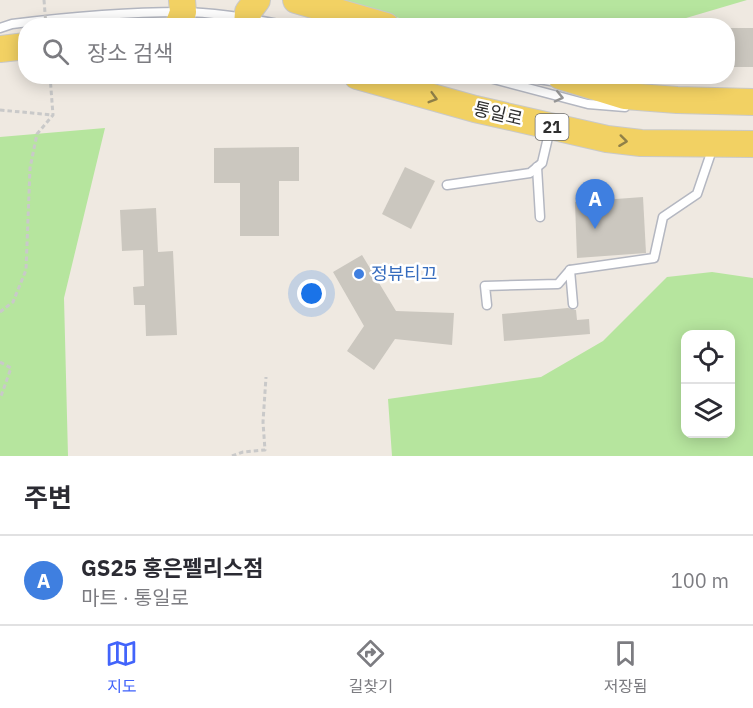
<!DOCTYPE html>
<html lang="ko">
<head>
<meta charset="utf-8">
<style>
	body { margin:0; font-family:"IBM Plex Sans","Noto Sans KR",sans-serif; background:#f2f2f3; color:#2b2b33 }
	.controls { position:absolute; right:18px; bottom:18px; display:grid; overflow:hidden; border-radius:12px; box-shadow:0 3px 15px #0003 }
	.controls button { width:54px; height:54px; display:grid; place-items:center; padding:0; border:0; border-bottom:2px solid #e1e1e2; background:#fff; color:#2b2b33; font:30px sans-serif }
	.you { position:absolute; left:312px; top:294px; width:21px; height:21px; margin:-15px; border:4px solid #fff; border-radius:50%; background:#1a73e8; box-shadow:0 0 0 9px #1a73e833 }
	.badge { display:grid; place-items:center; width:39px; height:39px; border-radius:50%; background:#4264fb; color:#fff; font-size:20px; font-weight:700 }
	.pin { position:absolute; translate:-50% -50px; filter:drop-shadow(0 2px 3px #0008) }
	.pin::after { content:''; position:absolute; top:32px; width:21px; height:18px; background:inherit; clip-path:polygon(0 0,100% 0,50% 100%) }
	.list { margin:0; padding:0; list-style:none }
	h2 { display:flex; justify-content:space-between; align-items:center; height:78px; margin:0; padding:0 24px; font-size:26px }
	h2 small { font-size:20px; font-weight:400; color:#7c7c81 }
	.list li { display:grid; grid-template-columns:39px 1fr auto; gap:18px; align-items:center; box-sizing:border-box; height:90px; padding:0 24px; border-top:2px solid #e1e1e2 }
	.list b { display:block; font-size:22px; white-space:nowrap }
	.list p { margin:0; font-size:20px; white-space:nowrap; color:#7c7c81 }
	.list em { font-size:20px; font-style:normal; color:#7c7c81 }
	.icon { flex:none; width:33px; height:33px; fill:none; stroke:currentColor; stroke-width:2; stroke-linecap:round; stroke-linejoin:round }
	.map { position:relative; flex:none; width:753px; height:456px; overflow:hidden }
	.search { position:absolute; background:#fff; box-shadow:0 3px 15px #0003; left:18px; right:18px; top:18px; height:66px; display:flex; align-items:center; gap:15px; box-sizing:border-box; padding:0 21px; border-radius:24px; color:#7c7c81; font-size:22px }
	.sheet { height:168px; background:#fff }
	nav { display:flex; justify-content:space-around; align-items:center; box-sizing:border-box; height:84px; border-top:2px solid #e1e1e2; background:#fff; font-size:16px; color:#7c7c81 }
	nav a { display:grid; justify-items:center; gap:3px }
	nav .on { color:#4264fb }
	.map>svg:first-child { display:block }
	.green { fill:#b6e59e; fill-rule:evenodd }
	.building { fill:#cbc7bf }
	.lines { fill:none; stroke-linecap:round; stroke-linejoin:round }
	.lane-casing { stroke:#b4b7c1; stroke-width:11 }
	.primary-casing { stroke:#c9c9c9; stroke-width:28 }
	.path { stroke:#c9c9c9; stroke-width:3; stroke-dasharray:4.5 3; stroke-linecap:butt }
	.lane { stroke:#fff; stroke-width:8 }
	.primary { stroke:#f2d163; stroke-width:26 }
	.path-bridge { stroke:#c9c9c9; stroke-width:3; stroke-dasharray:4.5 3; stroke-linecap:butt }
	.oneway { stroke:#969696 }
	.oneway2 { stroke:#908048 }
	.shop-dot { fill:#3f7fe0; stroke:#fff; stroke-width:2 }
	.labels { text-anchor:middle; stroke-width:5; stroke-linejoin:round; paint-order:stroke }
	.shield { fill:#fff; stroke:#6d6d6d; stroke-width:1.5 }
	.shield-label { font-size:16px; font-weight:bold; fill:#2e2e2e }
	.street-label { font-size:18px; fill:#2e2e2e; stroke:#fff }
	.shop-label { font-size:18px; fill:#366cbe; stroke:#fff; text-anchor:start }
</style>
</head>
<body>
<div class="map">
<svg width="753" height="456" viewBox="0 0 753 456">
	<rect width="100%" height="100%" fill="#efe9e1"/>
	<!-- green -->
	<g class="green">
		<path d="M321,0H747L659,26L430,25Z"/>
		<path d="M105,128L64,298L68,456H0V137Z"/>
		<path d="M712,272L753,278V456H392L388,399L541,377L603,341L667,277ZM730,334V434H686V334Z"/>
	</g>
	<!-- building -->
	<g class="building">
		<path d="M729,28H753V67H730V60H728Z"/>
		<path d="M299,147V181H279V236H240V183H214V148Z"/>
		<path d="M405,167L435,181L411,229L382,214Z"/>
		<path d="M643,197L646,253L577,258L575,202Z"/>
		<path d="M156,208L158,252L173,251L177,335L146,336L145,305H134L133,287L144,286L143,250L122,251L120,210Z"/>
		<path d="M362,255L396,311L454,313L452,345L395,339L374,370L347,351L364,326L333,272Z"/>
		<path d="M568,308L576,310L577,320L589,319L590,334L504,341L502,314Z"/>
	</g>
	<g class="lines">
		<!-- lane casing -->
		<g class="lane-casing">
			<g id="lane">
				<path d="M0,28L12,24C68,17 124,12 181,12C217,12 255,20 290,26"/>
				<path d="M482,76L588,104L625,107"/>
				<path d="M518,76L558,82"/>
				<path d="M537,167L540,217"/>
				<path d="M447,185L530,173L542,163L550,129"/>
				<path d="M570,270L573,304"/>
				<path d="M487,305L485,286L558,284L570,270L654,258L663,217L697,194L713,147"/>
			</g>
		</g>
		<!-- primary casing -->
		<g class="primary-casing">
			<g id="primary">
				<path d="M296,0L386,26"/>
				<path d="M178,26L183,12L182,0"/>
				<path d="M247,26L248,12L257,0"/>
				<path d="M0,49L26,46"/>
				<path d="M357,76L475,109L607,139L641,143L753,144"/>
				<path d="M560,76L625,96L677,100L753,102"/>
			</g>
		</g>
		<!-- path -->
		<g class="path">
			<path d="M0,110L53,115"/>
			<path d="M0,312L13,302L26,270L30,168L37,134L53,115L50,76"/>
			<path d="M0,362L11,368L0,399"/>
			<path d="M232,456L243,452L265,450L263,422L266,377"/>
		</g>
		<!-- lane -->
		<use href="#lane" class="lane"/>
		<!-- primary -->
		<use href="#primary" class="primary"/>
		<!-- path-bridge -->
		<path class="path-bridge" d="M44,0L46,26"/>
	</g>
	<!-- one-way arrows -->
	<defs><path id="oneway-chevron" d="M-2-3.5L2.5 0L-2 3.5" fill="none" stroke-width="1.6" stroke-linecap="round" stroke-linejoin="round" transform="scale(1.5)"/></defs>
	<use class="oneway" href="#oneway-chevron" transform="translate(559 97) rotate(13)"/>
	<g class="oneway2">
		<use href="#oneway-chevron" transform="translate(433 98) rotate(16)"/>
		<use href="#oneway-chevron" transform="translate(623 141) rotate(7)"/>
	</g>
	<!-- markers -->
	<circle class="shop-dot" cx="359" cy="274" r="6"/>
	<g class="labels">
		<!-- shield labels -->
		<rect class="shield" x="535.5" y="114" width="33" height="26" rx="4.5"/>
		<g class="shield-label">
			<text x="552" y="133">21</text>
		</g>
		<!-- street labels -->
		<g class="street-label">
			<text transform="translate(498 114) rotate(13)" y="6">통일로</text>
		</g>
		<!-- shop labels -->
		<g class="shop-label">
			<text x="371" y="280">정뷰티끄</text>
		</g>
	</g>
</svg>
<div class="controls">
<button><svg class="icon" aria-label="locate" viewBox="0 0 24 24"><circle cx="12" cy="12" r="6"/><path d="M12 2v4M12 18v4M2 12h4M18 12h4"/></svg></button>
<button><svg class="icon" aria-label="layers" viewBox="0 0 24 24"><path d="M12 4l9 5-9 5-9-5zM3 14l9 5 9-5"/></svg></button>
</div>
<div class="you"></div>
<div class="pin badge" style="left:595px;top:229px;background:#3f7fe0">A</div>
<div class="search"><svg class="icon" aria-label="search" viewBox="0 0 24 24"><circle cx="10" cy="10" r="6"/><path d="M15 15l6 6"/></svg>장소 검색</div>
</div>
<section class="sheet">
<h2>주변<small></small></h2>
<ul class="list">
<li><span class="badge" style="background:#3f7fe0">A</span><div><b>GS25 홍은펠리스점</b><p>마트 · 통일로</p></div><em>100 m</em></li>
</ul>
</section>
<nav>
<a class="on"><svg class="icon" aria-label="map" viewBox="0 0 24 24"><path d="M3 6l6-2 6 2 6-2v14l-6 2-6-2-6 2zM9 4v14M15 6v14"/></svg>지도</a>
<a><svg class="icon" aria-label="directions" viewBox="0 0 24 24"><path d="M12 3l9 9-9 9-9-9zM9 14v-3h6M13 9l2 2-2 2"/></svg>길찾기</a>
<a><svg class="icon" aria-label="saved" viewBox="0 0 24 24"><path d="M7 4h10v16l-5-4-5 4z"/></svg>저장됨</a>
</nav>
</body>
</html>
